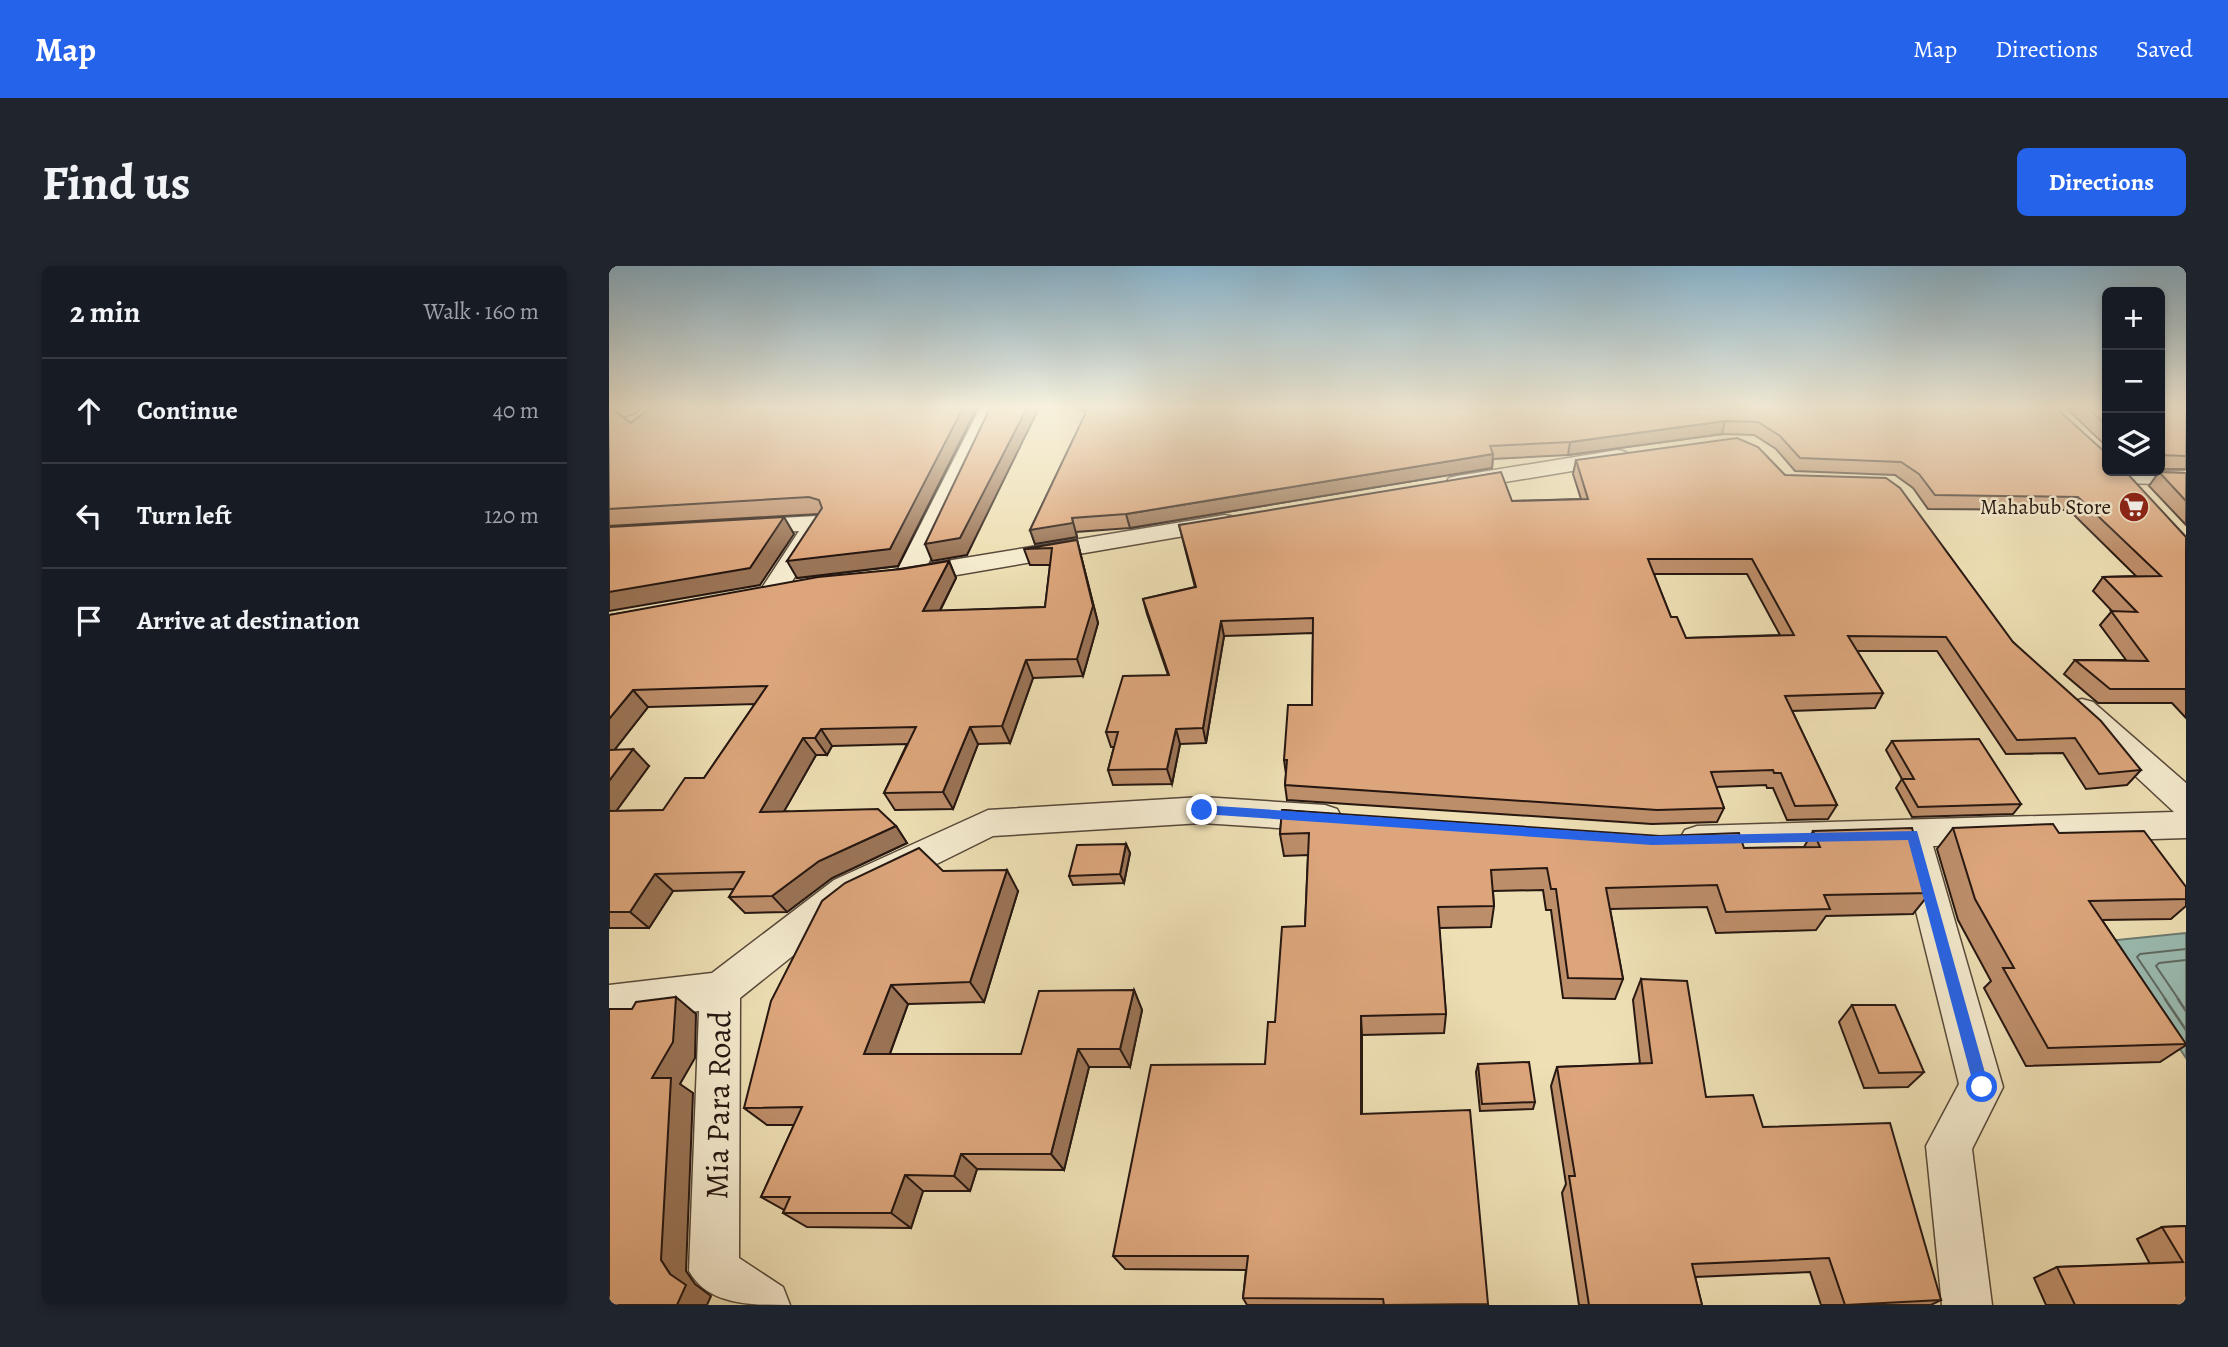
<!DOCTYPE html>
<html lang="en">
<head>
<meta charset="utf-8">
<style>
	body { margin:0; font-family:Alegreya,serif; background:#20242c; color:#f1f3f6 }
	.controls { position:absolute; right:21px; top:21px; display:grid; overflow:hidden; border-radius:10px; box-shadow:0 4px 10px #0003 }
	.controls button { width:63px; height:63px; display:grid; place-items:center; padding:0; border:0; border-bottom:2px solid #363941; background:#171b24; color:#f1f3f6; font:35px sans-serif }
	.stop { position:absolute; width:21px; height:21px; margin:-16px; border:5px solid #2563eb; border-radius:50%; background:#fff }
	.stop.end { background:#2563eb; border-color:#fff; box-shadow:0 2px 7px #0008 }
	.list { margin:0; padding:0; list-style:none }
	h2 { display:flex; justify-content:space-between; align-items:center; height:91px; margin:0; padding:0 28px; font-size:30px }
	h2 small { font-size:23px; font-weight:400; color:#9ea1a6 }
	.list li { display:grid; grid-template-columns:46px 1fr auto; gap:21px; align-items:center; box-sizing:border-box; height:105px; padding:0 28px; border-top:2px solid #363941 }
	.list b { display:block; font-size:26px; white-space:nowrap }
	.list em { font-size:23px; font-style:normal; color:#9ea1a6 }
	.icon { flex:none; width:38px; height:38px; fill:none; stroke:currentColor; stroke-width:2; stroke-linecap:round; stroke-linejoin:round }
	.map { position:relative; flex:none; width:1577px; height:1039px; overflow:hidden; border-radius:10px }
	header { display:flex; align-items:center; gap:42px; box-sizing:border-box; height:98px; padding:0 35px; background:#2563eb; color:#fff }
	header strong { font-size:33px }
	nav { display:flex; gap:38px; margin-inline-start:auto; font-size:24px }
	.intro { display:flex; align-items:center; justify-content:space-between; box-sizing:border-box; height:168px; padding:0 42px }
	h1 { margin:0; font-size:49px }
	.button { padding:18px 32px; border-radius:10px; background:#2563eb; color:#fff; font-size:24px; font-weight:700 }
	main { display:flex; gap:42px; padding:0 42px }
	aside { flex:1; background:#171b24; border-radius:10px; box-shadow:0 4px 10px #0003 }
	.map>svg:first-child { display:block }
	.water { fill:#9abcb2; stroke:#6c7a72; stroke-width:2 }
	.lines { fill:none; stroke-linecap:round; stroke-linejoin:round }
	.shore-far1 { stroke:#606a62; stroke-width:2 }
	.shore { stroke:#606a62; stroke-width:2.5 }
	.minor-casing { stroke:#58493a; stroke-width:3 }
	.trunk-casing { stroke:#261711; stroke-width:3 }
	.minor { fill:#f4eace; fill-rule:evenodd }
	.trunk { fill:#eedfb4; fill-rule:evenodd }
	.wall { fill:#bd8e6a; stroke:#261711; stroke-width:2; fill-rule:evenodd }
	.shaded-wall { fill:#9a7456; stroke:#261711; stroke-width:2 }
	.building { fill:#dca57b; stroke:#261711; stroke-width:2; fill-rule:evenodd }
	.route { fill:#2563eb }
	.labels { text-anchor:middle; stroke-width:5; stroke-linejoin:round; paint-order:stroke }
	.far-poi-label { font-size:21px; fill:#261711; stroke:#f4eace; text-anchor:end }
	.near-street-label { font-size:32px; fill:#261711; stroke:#f4eace }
</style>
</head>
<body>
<header>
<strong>Map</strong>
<nav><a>Map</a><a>Directions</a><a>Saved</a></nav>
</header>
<div class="intro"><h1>Find us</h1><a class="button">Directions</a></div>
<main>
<aside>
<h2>2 min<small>Walk · 160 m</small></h2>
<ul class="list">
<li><svg class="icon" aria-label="ahead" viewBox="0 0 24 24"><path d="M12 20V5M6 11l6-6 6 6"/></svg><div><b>Continue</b></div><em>40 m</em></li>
<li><svg class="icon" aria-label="left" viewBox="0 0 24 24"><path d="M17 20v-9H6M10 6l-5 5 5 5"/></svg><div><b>Turn left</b></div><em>120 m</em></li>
<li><svg class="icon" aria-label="arrive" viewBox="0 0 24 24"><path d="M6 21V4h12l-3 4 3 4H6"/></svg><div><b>Arrive at destination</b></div></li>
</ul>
</aside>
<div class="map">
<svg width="1577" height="1039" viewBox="0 0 1577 1039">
	<rect width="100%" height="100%" fill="#eedfb4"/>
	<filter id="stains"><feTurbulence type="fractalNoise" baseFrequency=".00286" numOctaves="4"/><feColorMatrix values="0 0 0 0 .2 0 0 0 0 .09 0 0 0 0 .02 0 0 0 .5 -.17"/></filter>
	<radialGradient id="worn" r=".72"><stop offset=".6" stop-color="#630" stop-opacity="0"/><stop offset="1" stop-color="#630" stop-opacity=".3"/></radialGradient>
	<!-- water -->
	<path class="water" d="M1577,667V792L1498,675Z"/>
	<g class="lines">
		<!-- shore-far1 -->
		<g class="shore-far1">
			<path d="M1557,734L1528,691L1531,688L1577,683"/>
			<path d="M1570,734L1547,700L1550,697L1577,694"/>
		</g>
		<!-- shore -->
		<g class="shore">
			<path d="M1556,733L1577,764"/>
			<path d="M1569,733L1577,745"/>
		</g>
		<!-- minor casing -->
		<g class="minor-casing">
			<g id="minor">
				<path d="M371,142H391L319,298L616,249L625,251L628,256L625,261L616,263L301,317L290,315L286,309Z"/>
				<path d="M1009,184L1017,186L1020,191L1017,196L848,224L840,222L837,217L840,212L848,210Z"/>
				<path d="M1509,205H1577V219L1517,217L1509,215L1506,210Z"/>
				<path d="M208,250L217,252L220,257L175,328L171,334L162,336L153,334L149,328L190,265L135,268L126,266L123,261L126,256L135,254Z"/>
				<path d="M1473,433L1484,436L1577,517V572L1324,580L1394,821L1363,883L1383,1039H1333L1317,880L1350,818L1291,581L1088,588L1076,584L1070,574L1076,564L1088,560L1565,546L1462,450L1458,443L1462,436Z"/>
				<path d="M593,531L716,539L728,543L733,552L728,561L716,565L593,557L384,570L251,636L131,732L130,992L174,1021L181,1039C140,1039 99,1039 80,1005L90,745L0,755V719L103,707L225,614L379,544Z"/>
			</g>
		</g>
		<!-- trunk casing -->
		<g class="trunk-casing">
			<path id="trunk" d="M0,142H30L26,147L0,155Z"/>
		</g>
		<!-- minor -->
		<use href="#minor" class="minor"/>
		<!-- trunk -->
		<use href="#trunk" class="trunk"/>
	</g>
	<!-- wall -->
	<g class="wall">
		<path d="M0,142L22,157L41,142H368L289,300L188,312L209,248L0,260Z"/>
		<path d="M468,142H1447L1577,271V452L1563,437H1489L1455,408L1466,394H1517L1491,359L1503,345L1484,325L1494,311L1527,310L1460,244L1319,243L1304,222L1286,209L1186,205L1167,183L1145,169L1113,168L959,189L884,193L883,202L521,262L467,266L468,271L426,278L421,264L477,147Z"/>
		<path d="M1457,142H1498V181Z"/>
		<rect x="1551" y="142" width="26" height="61"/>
		<path d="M967,194L1176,209L1404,376L1532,504L1518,519L1477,523L1454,487L1397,488L1328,385H1248L1274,427L1266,442L1183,445L1228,539L1219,553L1178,554L1164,522H1158L1157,519L1107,521L1115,542L1108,556L1043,558L678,534L676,519L677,508L675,494L703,439L704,367L615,370L597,477L571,478L563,518L504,519L499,504L505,481H502L497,466L559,409L538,348L534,333L586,321L570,259L903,235L972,233L964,208ZM1045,308H1138L1171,369L1077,372L1062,351Z"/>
		<path d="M1550,206L1577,207V259L1540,220Z"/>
		<path d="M468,274L489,357L474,410L424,412L401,477L369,478L344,543L286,544L275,527L298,478L223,480L218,489H207L175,545L287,560L298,577L223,612L178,646L136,647L120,631L125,623L64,625L40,662H0V349L340,295L347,312L331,345L436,341L441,299H421L415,283ZM146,438L95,512L54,544L7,545L40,500L5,484L39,441Z"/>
		<path d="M1283,475L1412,538L1404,548L1303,551L1287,522L1293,513L1277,484Z"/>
		<path d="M673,544L1135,582L1195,581L1204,565L1321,627L1304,648L1217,650L1207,664L1107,667L1098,641L1001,643L1014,713L1006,733L954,732L942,644H937L934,624L884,625L885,640L882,661L830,662L837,748L835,767L753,769V848L879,1038L878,1039H638L634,1032L637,1004L516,1003L504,990L656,798L666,756L696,660L699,589L675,590L671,568Z"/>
		<path d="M1344,562L1450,567L1577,621V640L1562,653L1493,654L1577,779L1551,796L1417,800L1375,722L1382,715L1349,654L1328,583Z"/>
		<path d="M517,578L521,587L515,617L464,619L460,610Z"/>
		<path d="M334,605L409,625L375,736L299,738L281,788H412L525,724L533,744L521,801H480L455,904L368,903L361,925H314L302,962L198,961L174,947L175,944L152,931L185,859H158L135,842Z"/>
		<path d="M1032,713L1097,831L1154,861L1332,1034L1322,1039H1212L1201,1006L1086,1011L1093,1039H970L953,927L957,918L942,820L948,801L1031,798L1024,734Z"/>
		<path d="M1243,739L1315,806L1299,821L1255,822L1230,756Z"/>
		<path d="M869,798L926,836L924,843L871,845L867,806Z"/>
		<path d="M1577,960V1039H1437L1425,1012L1448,1001L1541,998L1528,973L1553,961Z"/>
	</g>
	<!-- shaded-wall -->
	<g class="shaded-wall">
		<path d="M354,142H368L289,300L188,312L178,295Z"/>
		<path d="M418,142H430L358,289L323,295L316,278Z"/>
		<path d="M1116,155L1113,168L959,189L961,176Z"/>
		<path d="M884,188L883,202L521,262L517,248Z"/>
		<path d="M175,251L185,268L151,319L0,345V326Z"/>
		<path d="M463,252L468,271L426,278L421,264Z"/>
		<path d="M468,274L489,357L474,410L468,393Z"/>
		<path d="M340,295L347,312L322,362L314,345Z"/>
		<path d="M612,355L615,370L597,477L594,462Z"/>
		<path d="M417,394L424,412L401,477L393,460Z"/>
		<path d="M24,424L39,441L0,491V453Z"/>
		<path d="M361,461L369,478L344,543L334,526Z"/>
		<path d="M212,463L223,480L218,489L206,472Z"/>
		<path d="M567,463L571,478L563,518L558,503Z"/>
		<path d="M194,472L207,489L165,563L151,546Z"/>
		<path d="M24,483L40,500L0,555V515Z"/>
		<path d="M287,560L298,577L223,612L178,646L163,630L210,595Z"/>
		<path d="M517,578L521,587L515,617L511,608Z"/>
		<path d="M398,604L409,625L375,736L361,716Z"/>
		<path d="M46,608L64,625L40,662L21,646Z"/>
		<path d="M282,719L299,738L274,806L255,788Z"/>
		<path d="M525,724L533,744L521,801L511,783Z"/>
		<path d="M67,731L87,748L86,792L71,818L84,827L77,1005L86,1018L102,1030L98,1039H68L61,1008L52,994L43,812Z"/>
		<path d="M752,750L753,769V865L752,848Z"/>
		<path d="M469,783L480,801L455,904L442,888Z"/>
		<path d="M352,888L368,903L361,925L345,910Z"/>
		<path d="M296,909L314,925L302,962L282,947Z"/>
	</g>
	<!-- building -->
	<g class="building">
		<path d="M0,142H2L22,157L41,142H354L281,283L178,295L213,242L210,234L200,231L0,243Z"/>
		<path d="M381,142H418L351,272L316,278Z"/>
		<path d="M479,142H1447L1498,188V205H1516L1577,271V424L1576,423H1501L1466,394L1539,395L1502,345L1528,346L1494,311L1552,310L1469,231L1326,229L1310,208L1292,196L1191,192L1171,170L1149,156L1116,155L961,176L881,180L884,188L517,248L463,252L464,257L421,264Z"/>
		<path d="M1479,142H1498V160Z"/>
		<path d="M1551,142H1577V190L1551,189Z"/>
		<path d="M1128,172L1149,181L1176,209L1277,212L1291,222L1404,376L1492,455L1532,504L1490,508L1466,472L1408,474L1337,371L1239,370L1274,427L1176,430L1228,539L1186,540L1172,507H1165L1164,504L1102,506L1115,542L1048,544L676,519L678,494H675L679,439H703L704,352L612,355L594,462L567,463L558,503L499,504L509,466H497L514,410L560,409L534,333L587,321L570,259L892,206L903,235L979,233L967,194ZM1039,293H1143L1185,369L1077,372L1068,351H1062Z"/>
		<path d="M1550,206L1577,207V235Z"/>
		<path d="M175,251L141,302L0,326V261Z"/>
		<path d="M468,274L484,340L468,393L417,394L393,460L361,461L334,526L275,527L307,461L212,463L206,472H194L151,546L269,543L287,560L210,595L163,630L120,631L135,606L46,608L21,646H0V545L54,544L76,512H95L158,420L24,424L0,453V349L209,311L293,303L340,295L314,345L436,341L443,282L415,283Z"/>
		<path d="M1370,473L1412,538L1309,541L1293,513H1305L1283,475Z"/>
		<path d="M24,483L0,515V484Z"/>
		<path d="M673,544L1051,570L1130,567L1135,582L1211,581L1204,565L1303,562L1321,627L1215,629L1221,643L1117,646L1108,619L997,622L1014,713L959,712L947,623H942L938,602L882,604L885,640L829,641L837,748L752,750V848L861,844L879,1038L775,1039L774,1033L634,1032L639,990H504L542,799L656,798L659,756H666L673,661L696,660L700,567L671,568Z"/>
		<path d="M1444,558L1450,567L1535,565L1577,621V633L1480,635L1577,778L1439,782L1394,702H1405L1366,633L1344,562Z"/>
		<path d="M517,578L511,608L460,610L468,579Z"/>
		<path d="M310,582L334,605L398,604L361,716L282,719L255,788H412L430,725L525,724L511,783H469L442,888H352L345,910L296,909L282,947H174L181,931H152L193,841L135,842L162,735L213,635L236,617Z"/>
		<path d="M1032,713L1078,715L1097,831L1144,829L1154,861L1281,857L1332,1034L1236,1039L1220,992L1083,998L1093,1039H980L960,910H966L948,801L1043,797Z"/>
		<path d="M67,731L64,776L43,812H62L52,994L61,1008L77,1019L68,1039H0V743H23L27,736Z"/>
		<path d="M1243,739H1286L1315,806L1270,807Z"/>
		<path d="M920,796L926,836L873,838L869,798Z"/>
		<path d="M1577,960V1039H1466L1448,1001L1574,996L1553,961Z"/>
	</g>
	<!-- sky -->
	<linearGradient id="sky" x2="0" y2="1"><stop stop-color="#89b7d2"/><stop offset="0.49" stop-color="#f7f1dd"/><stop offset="1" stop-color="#f7f1dd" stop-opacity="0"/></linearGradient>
	<rect width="1577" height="288" fill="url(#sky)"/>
	<!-- route -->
	<path class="route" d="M593,539L1043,570L1308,565L1380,821L1378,826L1373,828L1367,826L1365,821L1299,574L1043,579L593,548L587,544Z"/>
	<!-- icons -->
	<defs>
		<g id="supermarket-disc" transform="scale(1.575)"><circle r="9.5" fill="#8f2418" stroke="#f4eace"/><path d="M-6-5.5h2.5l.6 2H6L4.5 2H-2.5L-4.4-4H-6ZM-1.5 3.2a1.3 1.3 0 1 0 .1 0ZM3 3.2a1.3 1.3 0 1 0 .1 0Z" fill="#fff"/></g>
	</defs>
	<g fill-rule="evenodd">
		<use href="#supermarket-disc" x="1525" y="241"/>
	</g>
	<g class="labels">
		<!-- far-poi labels -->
		<g class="far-poi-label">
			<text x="1502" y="248">Mahabub Store</text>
		</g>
		<!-- near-street labels -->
		<g class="near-street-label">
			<text transform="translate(109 839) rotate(-89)" y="11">Mia Para Road</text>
		</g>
	</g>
	<rect width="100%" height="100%" filter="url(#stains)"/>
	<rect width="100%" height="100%" fill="url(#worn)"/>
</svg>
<div class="controls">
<button>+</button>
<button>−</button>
<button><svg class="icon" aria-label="layers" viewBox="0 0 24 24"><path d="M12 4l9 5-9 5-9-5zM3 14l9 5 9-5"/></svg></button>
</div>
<div class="stop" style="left:1373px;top:821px"></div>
<div class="stop end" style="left:593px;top:544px"></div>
</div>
</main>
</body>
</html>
